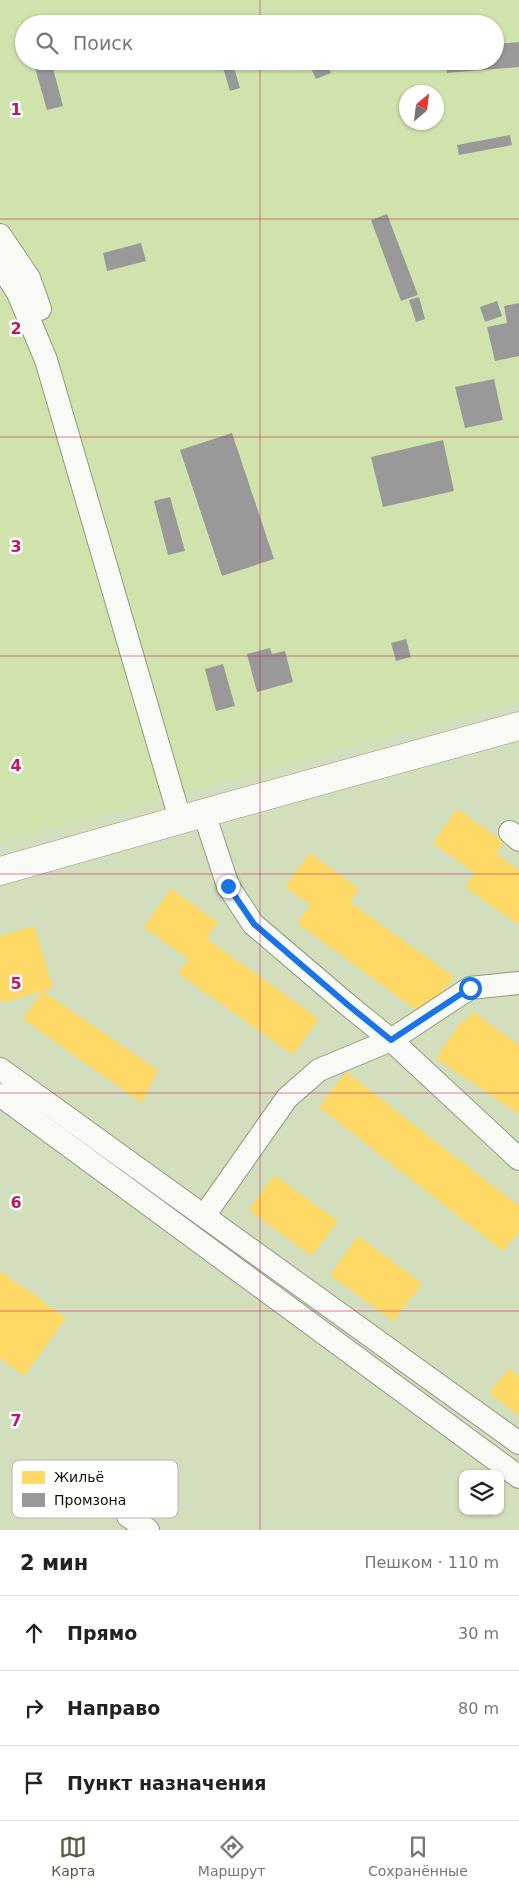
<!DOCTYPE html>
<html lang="ru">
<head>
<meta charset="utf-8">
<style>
	body { margin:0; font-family:"DejaVu Sans",sans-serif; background:#f6f6f6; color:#222 }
	.controls { position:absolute; right:15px; bottom:15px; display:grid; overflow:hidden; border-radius:10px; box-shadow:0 1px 4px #0004 }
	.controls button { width:45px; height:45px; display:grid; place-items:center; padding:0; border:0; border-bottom:1px solid #e0e0e0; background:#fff; color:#222; font:25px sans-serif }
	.compass { position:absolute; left:399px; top:85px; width:45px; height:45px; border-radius:50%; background:#fff; box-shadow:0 1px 4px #0004; rotate:28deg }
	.stop { position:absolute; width:15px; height:15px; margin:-11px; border:4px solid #1a73e8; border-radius:50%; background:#fff }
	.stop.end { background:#1a73e8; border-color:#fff; box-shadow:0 1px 5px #0008 }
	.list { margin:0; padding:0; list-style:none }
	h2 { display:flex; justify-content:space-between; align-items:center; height:65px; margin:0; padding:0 20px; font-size:21px }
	h2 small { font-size:16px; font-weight:400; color:#767676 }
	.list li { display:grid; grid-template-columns:32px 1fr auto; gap:15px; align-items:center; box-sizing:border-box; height:75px; padding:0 20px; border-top:1px solid #e0e0e0 }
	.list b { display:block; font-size:19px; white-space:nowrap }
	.list em { font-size:16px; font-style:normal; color:#767676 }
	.icon { flex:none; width:28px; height:28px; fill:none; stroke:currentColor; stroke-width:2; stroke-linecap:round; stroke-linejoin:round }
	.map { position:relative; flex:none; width:519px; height:1530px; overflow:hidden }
	.search { position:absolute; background:#fff; box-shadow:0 1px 4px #0004; left:15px; right:15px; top:15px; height:55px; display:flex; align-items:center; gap:12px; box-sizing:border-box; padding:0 18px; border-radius:28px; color:#767676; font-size:19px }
	.sheet { height:290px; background:#fff }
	nav { display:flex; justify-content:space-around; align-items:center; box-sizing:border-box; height:70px; border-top:1px solid #e0e0e0; background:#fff; font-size:14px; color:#767676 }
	nav a { display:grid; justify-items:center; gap:2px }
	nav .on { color:#525b42 }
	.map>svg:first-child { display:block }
	.built { fill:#d0e3ad; fill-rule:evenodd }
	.homes { fill:#ffd966 }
	.industry { fill:#999 }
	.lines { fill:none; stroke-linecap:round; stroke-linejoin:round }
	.street-casing { stroke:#929a80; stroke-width:24 }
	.secondary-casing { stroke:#929a80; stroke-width:29 }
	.street { stroke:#f8faf5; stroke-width:22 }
	.secondary { stroke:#f8faf5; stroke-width:28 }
	.route { stroke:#1a73e8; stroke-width:6 }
	.grid { fill:none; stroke:#c2185b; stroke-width:1; stroke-opacity:0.55 }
	.key { fill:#fff; stroke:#b6b8b2; stroke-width:1 }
	.key-label { font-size:14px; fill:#0d1400 }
	.grid-label { font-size:16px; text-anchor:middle; font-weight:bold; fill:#c2185b; stroke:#fff; stroke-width:5; stroke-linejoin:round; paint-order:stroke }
</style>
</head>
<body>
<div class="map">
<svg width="519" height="1530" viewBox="0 0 519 1530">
	<rect width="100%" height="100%" fill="#d3dfbc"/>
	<!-- built -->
	<path class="built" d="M0,0H519V700L0,842ZM24,24H495V61H24ZM406,92H436V122H406Z"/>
	<!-- homes -->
	<g class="homes">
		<path d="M457,809L504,842L496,853L519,871V925L465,887L475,873L433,843Z"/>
		<path d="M310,853L359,889L350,902L454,977L425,1016L297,923L311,905L285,887Z"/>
		<path d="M171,889L218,922L207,939L319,1019L293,1055L178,973L189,959L144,927Z"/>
		<path d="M34,926L53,988L2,1003L0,996V936Z"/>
		<path d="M42,991L158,1070L142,1103L23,1019Z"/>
		<path d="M473,1012L519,1045V1114L436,1058L463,1019L466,1021Z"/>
		<path d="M346,1072L519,1206V1231L503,1251L319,1107Z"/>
		<path d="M274,1175L338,1221L312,1256L249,1210Z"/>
		<path d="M358,1236L422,1283L394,1321L330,1275Z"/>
		<path d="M0,1271L66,1318L24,1376L0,1358Z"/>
		<path d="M509,1369L519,1377V1416L489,1392Z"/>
	</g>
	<!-- industry -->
	<g class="industry">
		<path d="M519,42V67L447,73L446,61H495V44Z"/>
		<path d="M33,61H51L63,106L47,110Z"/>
		<path d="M221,61H232L240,88L230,91Z"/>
		<path d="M316,61H325L331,73L316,79L309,64Z"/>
		<path d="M510,135L512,145L459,155L457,145Z"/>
		<path d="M387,214L418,295L401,301L371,220Z"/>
		<path d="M141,243L146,261L107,271L103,253Z"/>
		<path d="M419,297L425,319L416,322L409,300Z"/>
		<path d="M497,301L502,316L485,322L480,307Z"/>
		<path d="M519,303V356L495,361L487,327L507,323L504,306Z"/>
		<path d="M494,379L503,420L465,428L455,387Z"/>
		<path d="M232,433L274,559L222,576L180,450Z"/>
		<path d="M443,440L454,491L383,507L371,457Z"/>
		<path d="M170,497L185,551L168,555L154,501Z"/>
		<path d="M406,639L411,657L396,661L391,643Z"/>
		<path d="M270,648L272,654L285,651L293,682L257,692L247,654Z"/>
		<path d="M223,664L235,706L216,711L205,669Z"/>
	</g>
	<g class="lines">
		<!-- street casing -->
		<g class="street-casing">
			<g id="street">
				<path d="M0,235L29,278L40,309"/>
				<path d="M0,265L18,293L46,360L180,819"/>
				<path d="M204,813L228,886L253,924L348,1005L391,1040L519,1159"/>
				<path d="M510,832L519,840"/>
				<path d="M0,1069L519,1443"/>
				<path d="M0,1095L519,1477"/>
				<path d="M204,1216L287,1098L319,1070L391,1040L470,988L519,983"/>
				<path d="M128,1516L148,1530"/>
			</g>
		</g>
		<!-- secondary casing -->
		<g class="secondary-casing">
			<path id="secondary" d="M0,871L204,813L519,726"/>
		</g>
		<!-- street -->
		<use href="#street" class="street"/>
		<!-- secondary -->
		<use href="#secondary" class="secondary"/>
	</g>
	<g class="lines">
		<!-- route -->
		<path class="route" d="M228,886L254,924L348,1005L391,1040L470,988"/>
	</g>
	<!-- grid -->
	<path class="grid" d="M260,0V24M260,61V1530M0,219H519M0,437H519M0,656H519M0,874H519M0,1093H519M0,1311H519"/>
	<!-- legend -->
	<rect x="12" y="1460" width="166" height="58" rx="8" class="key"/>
	<rect x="22" y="1471" width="23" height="13" fill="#ffd966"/>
	<rect x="22" y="1493" width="23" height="14" fill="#999"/>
	<g class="key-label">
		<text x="54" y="1482">Жильё</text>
		<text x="54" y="1505">Промзона</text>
	</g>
	<g class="grid-label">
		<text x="16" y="115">1</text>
		<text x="16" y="334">2</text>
		<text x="16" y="552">3</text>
		<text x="16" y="771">4</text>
		<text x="16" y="989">5</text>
		<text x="16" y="1208">6</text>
		<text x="16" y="1426">7</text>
	</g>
</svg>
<div class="controls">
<button><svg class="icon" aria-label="layers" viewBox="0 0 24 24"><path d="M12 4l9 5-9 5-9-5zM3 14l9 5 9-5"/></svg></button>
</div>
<svg class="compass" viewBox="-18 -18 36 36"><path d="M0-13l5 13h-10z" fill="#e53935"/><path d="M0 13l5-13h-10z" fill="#767676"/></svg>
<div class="stop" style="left:470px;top:988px"></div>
<div class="stop end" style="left:228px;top:886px"></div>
<div class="search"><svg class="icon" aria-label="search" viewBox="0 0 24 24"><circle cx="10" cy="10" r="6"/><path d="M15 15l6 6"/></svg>Поиск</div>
</div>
<section class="sheet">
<h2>2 мин<small>Пешком · 110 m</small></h2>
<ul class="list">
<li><svg class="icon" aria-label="ahead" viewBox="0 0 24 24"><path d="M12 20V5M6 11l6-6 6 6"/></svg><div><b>Прямо</b></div><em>30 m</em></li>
<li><svg class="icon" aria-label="right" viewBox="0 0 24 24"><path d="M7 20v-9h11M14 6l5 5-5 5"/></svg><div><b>Направо</b></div><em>80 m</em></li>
<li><svg class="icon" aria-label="arrive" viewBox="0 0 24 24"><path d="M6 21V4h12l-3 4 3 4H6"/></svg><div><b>Пункт назначения</b></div></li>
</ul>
</section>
<nav>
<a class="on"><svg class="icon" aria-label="map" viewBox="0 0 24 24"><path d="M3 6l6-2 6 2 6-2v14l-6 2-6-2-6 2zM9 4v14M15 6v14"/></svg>Карта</a>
<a><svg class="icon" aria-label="directions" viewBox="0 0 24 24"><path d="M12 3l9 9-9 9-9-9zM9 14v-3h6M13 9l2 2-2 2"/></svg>Маршрут</a>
<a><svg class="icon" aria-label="saved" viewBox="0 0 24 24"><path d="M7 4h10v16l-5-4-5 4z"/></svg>Сохранённые</a>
</nav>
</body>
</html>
